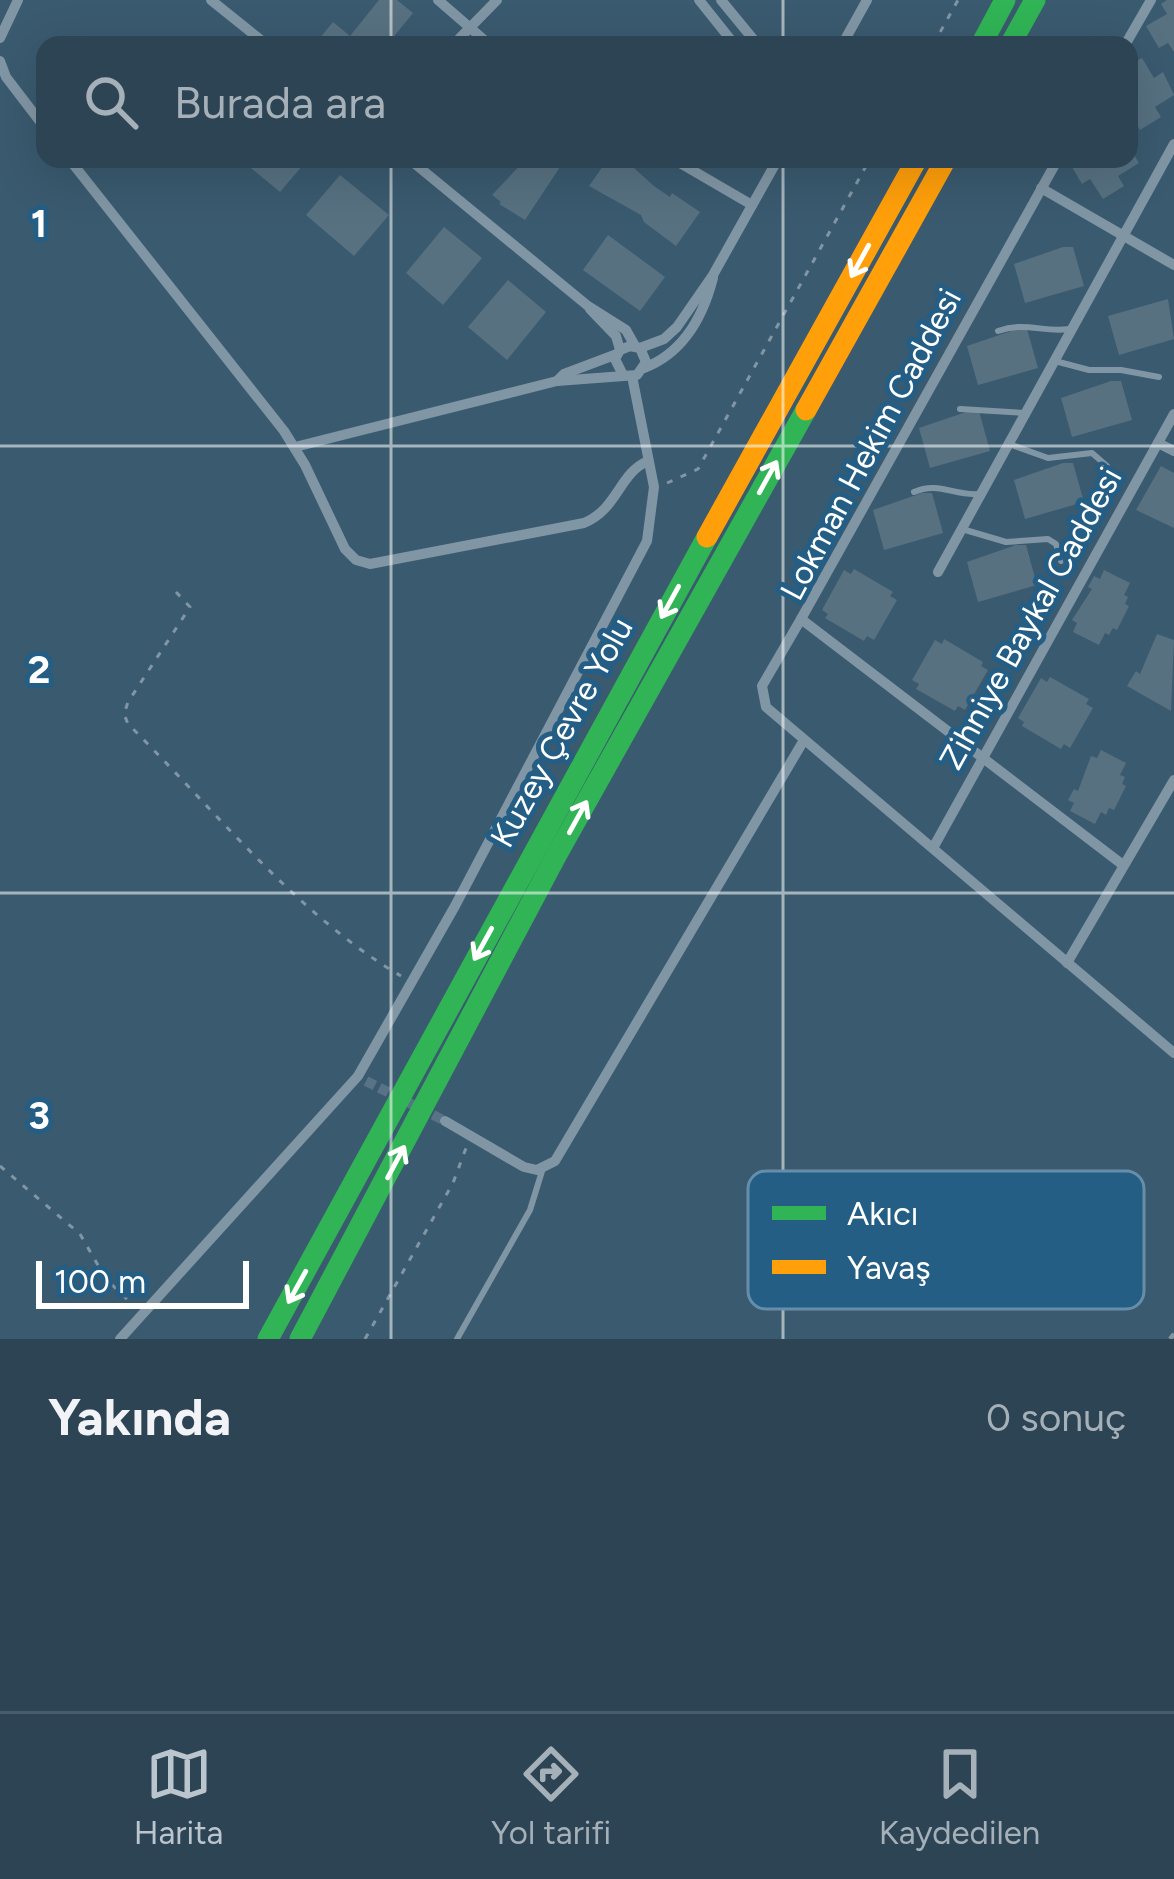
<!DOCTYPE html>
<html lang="tr">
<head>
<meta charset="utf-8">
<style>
	body { margin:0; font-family:Figtree,sans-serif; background:#384e5d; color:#f1f3f6 }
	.scale { position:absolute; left:36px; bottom:30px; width:213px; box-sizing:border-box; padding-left:12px; border:6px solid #fff; border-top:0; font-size:33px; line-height:42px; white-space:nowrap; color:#fff; -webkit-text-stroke:9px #245e85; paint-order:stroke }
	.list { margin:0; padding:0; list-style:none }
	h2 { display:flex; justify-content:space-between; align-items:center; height:156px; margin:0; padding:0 48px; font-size:51px }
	h2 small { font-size:39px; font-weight:400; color:#a6b0b8 }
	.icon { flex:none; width:66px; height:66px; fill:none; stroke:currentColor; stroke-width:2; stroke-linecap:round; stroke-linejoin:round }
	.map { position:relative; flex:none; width:1174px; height:1339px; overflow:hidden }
	.search { position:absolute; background:#2c4453; box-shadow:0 12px 48px #0002; left:36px; right:36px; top:36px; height:132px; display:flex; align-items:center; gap:30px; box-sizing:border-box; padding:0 42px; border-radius:24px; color:#a6b0b8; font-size:45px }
	.sheet { height:372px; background:#2c4453 }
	nav { display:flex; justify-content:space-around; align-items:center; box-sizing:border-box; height:168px; border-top:3px solid #485c6a; background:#2c4453; font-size:33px; color:#a6b0b8 }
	nav a { display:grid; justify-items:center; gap:6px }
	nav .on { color:#bac5cd }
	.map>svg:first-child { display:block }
	.building { fill:#577181 }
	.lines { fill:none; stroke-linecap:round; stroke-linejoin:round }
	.street-tunnel { stroke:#587385; stroke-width:10; stroke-dasharray:10 5; stroke-linecap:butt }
	.path { stroke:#8196a5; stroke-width:3; stroke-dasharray:6 9; stroke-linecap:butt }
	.lane { stroke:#8196a5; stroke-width:6 }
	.street { stroke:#8196a5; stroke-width:10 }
	.fast { stroke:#30b455; stroke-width:21 }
	.slow { stroke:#ff9f0a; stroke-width:21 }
	.rail { stroke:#8196a4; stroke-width:4.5; stroke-dasharray:21 9; stroke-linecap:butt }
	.oneway { stroke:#fff }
	.grid { fill:none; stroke:#fff; stroke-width:3; stroke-opacity:0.55 }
	.labels { text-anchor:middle; stroke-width:10; stroke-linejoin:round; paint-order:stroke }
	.street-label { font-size:33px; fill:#fff; stroke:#245e85 }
	.key { fill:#245e85; stroke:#668eaa; stroke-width:3 }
	.key-label { font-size:33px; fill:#fff }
	.grid-label { font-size:39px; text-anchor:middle; font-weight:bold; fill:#fff; stroke:#245e85; stroke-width:10; stroke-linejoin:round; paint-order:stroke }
</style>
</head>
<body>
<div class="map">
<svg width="1174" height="1339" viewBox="0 0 1174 1339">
	<rect width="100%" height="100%" fill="#3a5a6f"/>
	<!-- building -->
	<g class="building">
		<path d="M379,0H397L413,13L387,45H314L333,22L350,36Z"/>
		<path d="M1167,0H1174V52L1168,43L1159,48L1146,26L1167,14L1161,4Z"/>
		<path d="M1142,58L1154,78L1163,72L1174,95L1155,107L1161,117L1140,130L1129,112V65Z"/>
		<path d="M1129,147L1139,163L1118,176L1124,186L1103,199L1090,179L1082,184L1069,162L1129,159Z"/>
		<path d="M240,159H308L280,192Z"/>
		<path d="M526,159H555L562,164L525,220L499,204L501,202L492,195Z"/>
		<path d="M608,159H624L654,186L670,197L672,193L700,212L676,246L644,222L641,215L589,186Z"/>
		<path d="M340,175L389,215L354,256L306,215Z"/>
		<path d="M444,227L482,258L443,305L406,273Z"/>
		<path d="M608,235L665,277L640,311L583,270Z"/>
		<path d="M1063,247H1073L1084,286L1025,303L1014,264Z"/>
		<path d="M508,280L546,312L507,360L468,327Z"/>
		<path d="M1168,299L1174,339L1119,355L1108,316Z"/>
		<path d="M1017,329H1027L1038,368L978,385L967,346Z"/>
		<path d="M1111,381H1121L1132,420L1072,437L1061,398Z"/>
		<path d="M969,411H979L990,451L930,468L919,428Z"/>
		<path d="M1063,463H1073L1084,502L1025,519L1014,480Z"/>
		<path d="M1161,466L1174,473V528L1136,510Z"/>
		<path d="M922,493H932L943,533L884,550L873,510Z"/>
		<path d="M1016,545H1026L1037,585L978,602L967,562Z"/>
		<path d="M854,569L893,592L890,596L897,600L874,640L867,636L864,641L825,618L828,614L822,610L844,570L851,574Z"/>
		<path d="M1104,570L1130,583L1124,595L1128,597L1125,604L1129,606L1117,630L1113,628L1109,635L1105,633L1099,645L1073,632L1077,623L1072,620L1092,589L1088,587L1094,576L1100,579Z"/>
		<path d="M1157,634L1174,640L1171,711L1127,686L1136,671L1140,674Z"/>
		<path d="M944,639L983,662L981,666L988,670L965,710L958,706L955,711L916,689L919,684L912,680L935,640L942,644Z"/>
		<path d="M1050,677L1089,699L1086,704L1093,708L1070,748L1064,744L1061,749L1022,726L1024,722L1018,718L1041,678L1047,682Z"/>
		<path d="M1101,750L1126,763L1120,775L1125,777L1122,784L1126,786L1114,810L1109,808L1106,815L1101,812L1095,824L1070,811L1074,803L1068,800L1074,789L1078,791L1091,756L1097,758Z"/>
	</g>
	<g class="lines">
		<!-- street-tunnel -->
		<path class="street-tunnel" d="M366,1081L445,1121"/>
		<!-- path -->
		<g class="path">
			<path d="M933,45L958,0"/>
			<path d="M667,483L698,469L870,159"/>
			<path d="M176,592L190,607L128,702L124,714L128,724C213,808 297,915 401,976"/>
			<path d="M0,1166L80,1234L106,1279L132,1304"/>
			<path d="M365,1339L453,1183L466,1148"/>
		</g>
		<!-- lane -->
		<g class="lane">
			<path d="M998,331C1025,321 1044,333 1069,329"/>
			<path d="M1055,361L1089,370H1121L1159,377"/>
			<path d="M960,409L1026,413"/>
			<path d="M1009,444L1048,458L1092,453L1107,466"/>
			<path d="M914,492C938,481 954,496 978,494"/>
			<path d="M962,529L1006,542L1048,539L1056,544L1061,561"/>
			<path d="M457,1339L530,1210L543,1168"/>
		</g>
		<!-- street -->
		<g class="street">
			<path d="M211,0L267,45"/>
			<path d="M438,0L490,45"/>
			<path d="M699,0L735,45"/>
			<path d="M721,0L758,45"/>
			<path d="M0,38L18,0"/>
			<path d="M453,45L497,0"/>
			<path d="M842,45L867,0"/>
			<path d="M1125,45L1151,0"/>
			<path d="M0,61L6,77L45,128"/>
			<path d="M69,159L284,431L305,465L345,549L356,560L370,564L584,523C618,509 619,473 648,461"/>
			<path d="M409,159L588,306L626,330L635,346"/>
			<path d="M673,159L752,205"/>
			<path d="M1058,159L801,619L1123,865"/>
			<path d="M1041,188L1174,265"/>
			<path d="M590,309L616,336L620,350"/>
			<path d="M640,348L664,339L677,327L713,275L778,159"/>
			<path d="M644,368C683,353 703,317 713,278"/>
			<path d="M557,381L564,374L617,354"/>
			<path d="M1158,443L1174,451"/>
			<path d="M295,447L557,381L637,375L646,362L640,348L630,346L620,350L615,359L622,373"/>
			<path d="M938,572L1174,144"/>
			<path d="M801,619L762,686L766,707L1174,1053"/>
			<path d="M933,848L1174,414"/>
			<path d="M1067,963L1174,780"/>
			<path d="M445,1121L524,1167L537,1170L555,1161L804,740"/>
			<path d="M120,1339L358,1076L455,906L647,541L654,487L632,376"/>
		</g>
		<!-- fast -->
		<g class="fast">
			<path d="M981,45L1005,0"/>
			<path d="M1010,45L1035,0"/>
			<path d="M268,1339L707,537"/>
			<path d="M300,1339L556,856L806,410"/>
		</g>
		<!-- slow -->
		<g class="slow">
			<path d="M806,410L946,159"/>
			<path d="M707,537L917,159"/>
		</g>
		<!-- rail -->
		<path class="rail" d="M1170,1339L1174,1334"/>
	</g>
	<!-- one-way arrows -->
	<defs><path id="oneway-shaft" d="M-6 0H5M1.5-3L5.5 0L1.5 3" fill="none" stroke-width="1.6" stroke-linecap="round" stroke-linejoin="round" transform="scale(3)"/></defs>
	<g class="oneway">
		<use href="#oneway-shaft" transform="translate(860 261) rotate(119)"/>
		<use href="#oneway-shaft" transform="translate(768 477) rotate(-61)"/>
		<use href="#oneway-shaft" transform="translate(670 602) rotate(119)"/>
		<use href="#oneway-shaft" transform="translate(578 817) rotate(-61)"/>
		<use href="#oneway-shaft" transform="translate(483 944) rotate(119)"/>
		<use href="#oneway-shaft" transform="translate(396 1162) rotate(-62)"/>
		<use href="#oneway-shaft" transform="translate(297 1287) rotate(119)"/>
	</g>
	<!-- grid -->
	<path class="grid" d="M391,0V45M783,0V45M391,159V1339M783,159V1339M0,446H1174M0,893H1174"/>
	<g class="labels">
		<!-- street labels -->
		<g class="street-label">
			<text transform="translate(870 444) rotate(-62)" y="12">Lokman Hekim Caddesi</text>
			<text transform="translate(1030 618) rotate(-61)" y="12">Zihniye Baykal Caddesi</text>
			<text transform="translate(561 732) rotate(-61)" y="12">Kuzey Çevre Yolu</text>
		</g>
	</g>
	<!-- legend -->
	<rect x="748" y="1171" width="396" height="138" rx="18" class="key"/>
	<rect x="772" y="1206" width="54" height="14" fill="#30b455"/>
	<rect x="772" y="1260" width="54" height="14" fill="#ff9f0a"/>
	<g class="key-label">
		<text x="847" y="1225">Akıcı</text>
		<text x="847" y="1279">Yavaş</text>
	</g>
	<g class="grid-label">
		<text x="39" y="237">1</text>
		<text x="39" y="683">2</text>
		<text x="39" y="1129">3</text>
	</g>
</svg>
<div class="scale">100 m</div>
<div class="search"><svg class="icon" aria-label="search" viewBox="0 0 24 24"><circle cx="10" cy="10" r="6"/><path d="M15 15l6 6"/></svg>Burada ara</div>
</div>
<section class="sheet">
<h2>Yakında<small>0 sonuç</small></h2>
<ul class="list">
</ul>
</section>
<nav>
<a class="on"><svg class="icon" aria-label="map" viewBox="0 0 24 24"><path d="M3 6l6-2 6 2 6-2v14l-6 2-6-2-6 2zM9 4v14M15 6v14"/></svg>Harita</a>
<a><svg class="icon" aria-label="directions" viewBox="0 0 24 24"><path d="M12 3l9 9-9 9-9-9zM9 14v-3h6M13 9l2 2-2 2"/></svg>Yol tarifi</a>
<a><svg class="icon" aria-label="saved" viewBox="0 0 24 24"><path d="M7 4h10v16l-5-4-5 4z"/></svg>Kaydedilen</a>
</nav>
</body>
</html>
